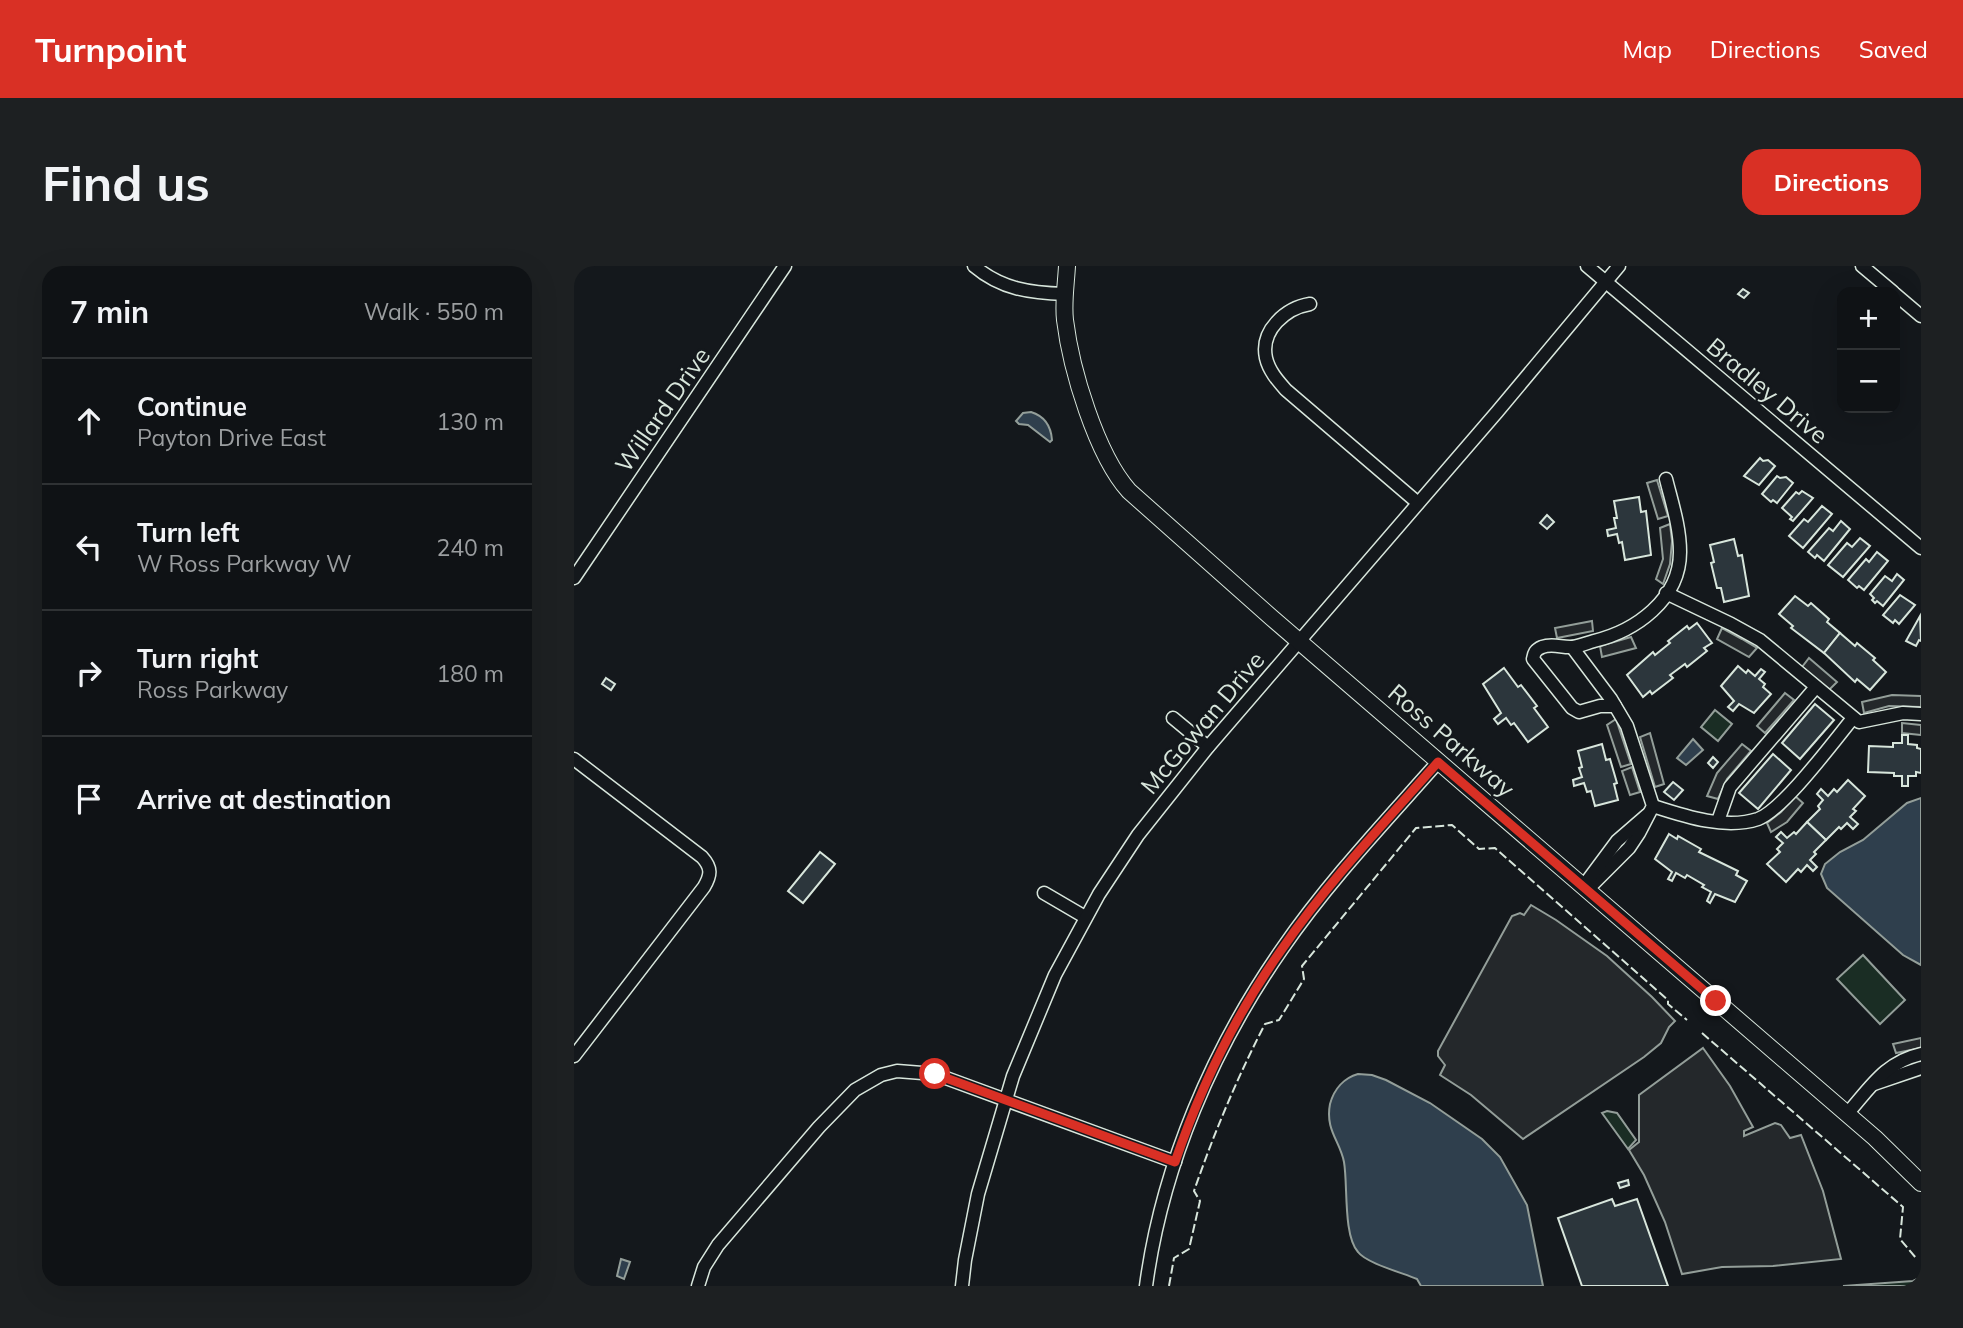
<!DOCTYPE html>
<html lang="en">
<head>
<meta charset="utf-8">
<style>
	body { margin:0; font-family:Mulish,sans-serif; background:#1d2022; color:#f1f3f6 }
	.controls { position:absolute; right:21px; top:21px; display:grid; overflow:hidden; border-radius:14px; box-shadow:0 7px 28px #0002 }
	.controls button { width:63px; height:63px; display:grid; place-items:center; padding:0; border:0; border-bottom:2px solid #2f3234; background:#0f1215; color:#f1f3f6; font:35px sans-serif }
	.stop { position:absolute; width:21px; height:21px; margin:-16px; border:5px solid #d93025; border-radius:50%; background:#fff }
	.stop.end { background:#d93025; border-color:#fff; box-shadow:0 2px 7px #0008 }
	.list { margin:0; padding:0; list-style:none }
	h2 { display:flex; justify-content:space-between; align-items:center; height:91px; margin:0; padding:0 28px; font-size:30px }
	h2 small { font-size:23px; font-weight:400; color:#9b9ea0 }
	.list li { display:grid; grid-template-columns:46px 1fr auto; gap:21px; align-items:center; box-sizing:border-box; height:126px; padding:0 28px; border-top:2px solid #2f3234 }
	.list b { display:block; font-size:26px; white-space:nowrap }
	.list p { margin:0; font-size:23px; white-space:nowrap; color:#9b9ea0 }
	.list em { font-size:23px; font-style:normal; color:#9b9ea0 }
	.icon { flex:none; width:38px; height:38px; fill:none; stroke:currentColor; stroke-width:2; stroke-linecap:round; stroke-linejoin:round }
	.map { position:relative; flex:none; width:1347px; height:1020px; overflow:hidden; border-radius:21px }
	header { display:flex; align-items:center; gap:42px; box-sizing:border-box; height:98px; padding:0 35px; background:#d93025; color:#fff }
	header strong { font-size:33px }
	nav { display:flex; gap:38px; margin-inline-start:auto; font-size:24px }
	.intro { display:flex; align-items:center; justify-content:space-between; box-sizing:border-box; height:168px; padding:0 42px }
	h1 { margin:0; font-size:49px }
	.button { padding:18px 32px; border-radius:21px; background:#d93025; color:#fff; font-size:24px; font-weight:700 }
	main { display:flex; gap:42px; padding:0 42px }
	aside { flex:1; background:#0f1215; border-radius:21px; box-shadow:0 7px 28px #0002 }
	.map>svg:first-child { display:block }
	.green { fill:#1a2d24; stroke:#939e99; stroke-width:2 }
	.parking { fill:#24282b; stroke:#939e99; stroke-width:2 }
	.water { fill:#2f3f4d; stroke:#939e99; stroke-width:2 }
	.building { fill:#2c363c; stroke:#d8e6dc; stroke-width:2 }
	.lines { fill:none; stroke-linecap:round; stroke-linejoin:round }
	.minor-casing { stroke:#d8e6dc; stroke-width:15 }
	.tertiary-casing { stroke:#d8e6dc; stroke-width:18 }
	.minor { stroke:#14181c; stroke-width:12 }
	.tertiary { stroke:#14181c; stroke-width:16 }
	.fence { stroke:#d8e6dc; stroke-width:2; stroke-dasharray:9 3.5; stroke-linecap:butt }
	.route { stroke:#d93025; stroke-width:9 }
	.labels { text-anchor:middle; stroke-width:5; stroke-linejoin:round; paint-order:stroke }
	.street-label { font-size:24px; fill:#d8e6dc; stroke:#14181c }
</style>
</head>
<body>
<header>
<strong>Turnpoint</strong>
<nav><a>Map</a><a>Directions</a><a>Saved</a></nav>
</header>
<div class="intro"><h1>Find us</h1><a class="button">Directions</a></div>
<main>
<aside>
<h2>7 min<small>Walk · 550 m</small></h2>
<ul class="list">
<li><svg class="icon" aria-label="ahead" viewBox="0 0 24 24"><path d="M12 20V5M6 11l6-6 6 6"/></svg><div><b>Continue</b><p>Payton Drive East</p></div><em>130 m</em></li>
<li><svg class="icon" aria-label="left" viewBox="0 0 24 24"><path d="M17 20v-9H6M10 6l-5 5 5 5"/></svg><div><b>Turn left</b><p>W Ross Parkway W</p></div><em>240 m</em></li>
<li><svg class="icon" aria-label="right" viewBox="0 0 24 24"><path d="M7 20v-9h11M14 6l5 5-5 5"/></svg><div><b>Turn right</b><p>Ross Parkway</p></div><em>180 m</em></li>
<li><svg class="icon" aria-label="arrive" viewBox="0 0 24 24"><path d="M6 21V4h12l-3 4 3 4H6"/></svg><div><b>Arrive at destination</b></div></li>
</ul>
</aside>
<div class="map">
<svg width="1347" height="1020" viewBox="0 0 1347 1020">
	<rect width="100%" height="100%" fill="#14181c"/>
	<!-- green -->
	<g class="green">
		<path d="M1141,444L1158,458L1144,475L1127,461Z"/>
		<path d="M1289,689L1331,734L1306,758L1263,713Z"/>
		<path d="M1033,845L1043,847L1062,874L1054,883L1028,847Z"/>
		<path d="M1347,1011V1020H1269L1339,1015Z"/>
	</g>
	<!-- parking -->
	<g class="parking">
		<path d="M1083,214L1094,250L1084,253L1073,217Z"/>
		<path d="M1096,258L1098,275L1096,298L1089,318L1082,313L1089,293L1086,262Z"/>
		<path d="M1018,355L1019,365L983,372L981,362Z"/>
		<path d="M1148,362L1168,373L1183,382L1175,391L1143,373Z"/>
		<path d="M1057,371L1062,382L1028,391L1026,380Z"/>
		<path d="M1235,392L1263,416L1255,424L1228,401Z"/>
		<path d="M1211,427L1220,434L1191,467L1183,460Z"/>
		<path d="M1318,429L1347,430V441L1315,440L1290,447L1288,436Z"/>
		<path d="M1042,453L1057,498L1047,501L1033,459Z"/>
		<path d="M1328,457L1347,459V469L1328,467Z"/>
		<path d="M1076,467L1090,518L1081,521L1066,471Z"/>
		<path d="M1168,478L1177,485L1153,513L1144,533L1133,530L1143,507Z"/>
		<path d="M1058,501L1066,526L1056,529L1048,505Z"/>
		<path d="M1221,530L1229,537L1213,556L1197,566L1193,557L1207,546Z"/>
		<path d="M957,639L982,654L1033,690L1078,731L1101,755L1095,761L1087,777L1070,791L949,873L897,829L866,809L871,799L864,790V785L938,650L946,647L950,649Z"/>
		<path d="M1347,772V782L1322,787L1319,778Z"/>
		<path d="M1129,782L1156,820L1179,861L1170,865V870L1201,857L1207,859L1216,872L1227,869L1249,925L1267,993L1199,1000L1148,1001L1108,1008L1091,956L1070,909L1055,884L1065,876V829Z"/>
	</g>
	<!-- water -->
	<g class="water">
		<path d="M457,146C470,150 477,160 478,174L476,176L454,159L445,158L442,155L449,147Z"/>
		<path d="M1119,473L1129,484L1112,499L1103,492Z"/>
		<path d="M1347,532V699L1329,689L1253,622L1247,608L1251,598L1266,586L1289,574L1333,537Z"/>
		<path d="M784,808L798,809L812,814L856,837L908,873L926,891L953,939L969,1020H847L843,1013C829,1007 792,997 784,986C769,969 774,919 770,896C766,875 751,864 756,838C760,823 770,812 784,808Z"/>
		<path d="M47,993L56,996L50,1013L43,1010Z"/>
	</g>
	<!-- building -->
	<g class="building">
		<path d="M1169,23L1175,27L1170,32L1164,28Z"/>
		<path d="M1186,192L1189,195L1194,194L1201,200L1185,219L1170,210Z"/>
		<path d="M1203,210L1206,212L1212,211L1219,217L1203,237L1199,234L1197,236L1188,228Z"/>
		<path d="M1228,225L1239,232L1219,255L1216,253L1218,251L1208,242L1222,226L1225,228Z"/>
		<path d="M1065,231L1067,246L1072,245L1077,289L1051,294L1048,276L1045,277L1043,268L1034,270L1033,264L1042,262L1040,252H1043L1040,235Z"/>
		<path d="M1248,240L1258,248L1229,282L1215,270L1230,253L1234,256Z"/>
		<path d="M973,249L980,256L973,263L966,257Z"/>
		<path d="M1267,255L1276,263L1250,295L1243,289L1241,292L1234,286L1255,262L1259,265Z"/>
		<path d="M1286,272L1296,280L1269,311L1254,299L1273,277L1278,281Z"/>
		<path d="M1160,273L1164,290L1168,289L1175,330L1150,336L1147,322H1143L1137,297L1140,296L1136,279Z"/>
		<path d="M1303,286L1314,295L1290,324L1285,320L1283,322L1274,314L1292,293L1295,296Z"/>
		<path d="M1323,308L1330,314L1309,340L1303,335L1301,337L1298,334L1300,332L1296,328L1311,310L1318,315Z"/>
		<path d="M1326,329L1341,339L1325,358L1321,354L1319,357L1309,349Z"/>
		<path d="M1221,330L1234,340L1237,337L1255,353L1253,356L1266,367L1250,387L1217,362L1219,360L1205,348Z"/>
		<path d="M1346,350L1347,375L1345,374L1342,380L1332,375Z"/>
		<path d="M1123,357L1138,377L1130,382L1133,385L1113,401L1111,398L1096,409L1099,412L1078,428L1076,425L1069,431L1053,409L1079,386L1081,389L1096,377L1094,375L1113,360L1115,363Z"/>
		<path d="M1266,367L1281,380L1283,377L1301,392L1299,394L1312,406L1296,424L1283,413L1281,416L1250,387Z"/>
		<path d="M1164,400L1172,407L1174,404L1181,410L1187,403L1191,406L1185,413L1191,418L1189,421L1197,428L1180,447L1165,438L1159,445L1154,441L1160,435L1147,420Z"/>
		<path d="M930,402L944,421L947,419L963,440L960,442L974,461L954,476L940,457L937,459L932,452L924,458L920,453L927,447L909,418Z"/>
		<path d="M32,412L41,418L37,424L28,418Z"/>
		<path d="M1241,438L1260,454L1226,493L1208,477Z"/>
		<path d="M1328,469H1334V478L1343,479V482L1347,483V507L1342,506V510H1334V520H1328V510H1320V507L1294,506L1295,480L1319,481V477H1328Z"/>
		<path d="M1028,478L1032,494L1036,493L1043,517L1040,518L1044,534L1021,540L1017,525L1013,526L1010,517L1000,520L999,514L1008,511L1005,502L1008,501L1004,485Z"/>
		<path d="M1199,488L1217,504L1184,543L1165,527Z"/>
		<path d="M1139,491L1144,496L1139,502L1134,497Z"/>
		<path d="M1274,514L1291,530L1279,543L1282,545L1276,551L1284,558L1279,563L1273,557L1267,563L1265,561L1252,574L1233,556L1246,543L1244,540L1249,534L1243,528L1247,523L1254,530L1260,523L1263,526Z"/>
		<path d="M1099,516L1109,524L1100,534L1090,526Z"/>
		<path d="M1233,556L1252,574L1240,586L1242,588L1236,594L1243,601L1239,605L1233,599L1227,606L1224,603L1212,616L1193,598L1206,586L1203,583L1209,577L1202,571L1207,566L1213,572L1220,566L1222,568Z"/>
		<path d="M1095,568L1103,573L1104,570L1127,583L1125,586L1164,605L1162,609L1173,615L1161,636L1141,628L1136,637L1133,635L1137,626L1128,621L1130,619L1113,609L1111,612L1102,607L1098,615L1094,613L1098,606L1081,593Z"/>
		<path d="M246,586L261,598L229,637L214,625Z"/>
		<path d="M1054,914L1055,919L1046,922L1044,917Z"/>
		<path d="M1038,933L1041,940L1063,933L1094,1020H1008L984,952Z"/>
	</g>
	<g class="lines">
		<!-- minor casing -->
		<g class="minor-casing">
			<g id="minor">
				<path d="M400,0C427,23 456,27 491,28"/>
				<path d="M1013,0L1347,282"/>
				<path d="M1288,0L1319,26"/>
				<path d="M1321,28L1347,50"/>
				<path d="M736,38C712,42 686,64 692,92C695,105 704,115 712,124L844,237"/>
				<path d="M0,312L211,0"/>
				<path d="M1092,327L1157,358L1186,374L1285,456L1329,447L1347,448"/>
				<path d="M998,381L1037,433L1053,460L1079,540L1065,567L1055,582L1014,623"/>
				<path d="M1041,440H1026L1005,446L998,442L959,393C960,387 961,384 968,381C979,377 988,382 999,381C1006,380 1013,377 1020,375C1061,365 1106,334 1106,286C1106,261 1098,237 1092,213"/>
				<path d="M599,452L634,481"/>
				<path d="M0,493L128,591C138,602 137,609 130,621L0,790"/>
				<path d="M1079,540C1110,550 1151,564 1184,553C1209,544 1260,475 1279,452"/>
				<path d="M1144,555L1156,521L1242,421"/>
				<path d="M1011,618L1043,575L1073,549"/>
				<path d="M470,627L511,651"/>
				<path d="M1300,818L1347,802"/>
				<path d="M1273,848C1296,822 1311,796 1347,788"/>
				<path d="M124,1020L130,1001L144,979L245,861L281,824L307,809L323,805L361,808L601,896"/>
				<path d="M388,1020L391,994L404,928L439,810L481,709L525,628L564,569L634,481L923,146L1045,0"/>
				<path d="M572,1020C588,900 639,782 708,683C754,616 811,556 864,496"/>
			</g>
		</g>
		<!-- tertiary casing -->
		<g class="tertiary-casing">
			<path id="tertiary" d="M493,0C492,18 489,37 491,54C497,103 522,188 555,225L698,352L1301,872L1347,917"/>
		</g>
		<!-- minor -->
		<use href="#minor" class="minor"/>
		<!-- tertiary -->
		<use href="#tertiary" class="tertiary"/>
		<!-- fence -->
		<g class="fence">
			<path d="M1128,767L1329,941L1326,973L1342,992"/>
			<path d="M595,1020L600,992L615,983L626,935L620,925C640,867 663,812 691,758L705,754L730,713L728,700L842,562L878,559L905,583L921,582L1094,734V738L1113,754"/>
		</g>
	</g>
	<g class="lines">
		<!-- route -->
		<path class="route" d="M361,808L601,896C627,820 662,748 708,683C754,616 811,556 864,496L1142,735"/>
	</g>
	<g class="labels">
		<!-- street labels -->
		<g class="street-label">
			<text transform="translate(1193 125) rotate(40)" y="8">Bradley Drive</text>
			<text transform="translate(89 144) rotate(-55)" y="8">Willard Drive</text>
			<text transform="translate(629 457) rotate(-50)" y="8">McGowan Drive</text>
			<text transform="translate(877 475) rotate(41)" y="8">Ross Parkway</text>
		</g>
	</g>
</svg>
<div class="controls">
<button>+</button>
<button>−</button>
</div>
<div class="stop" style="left:361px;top:808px"></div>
<div class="stop end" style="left:1142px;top:735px"></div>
</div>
</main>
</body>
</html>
